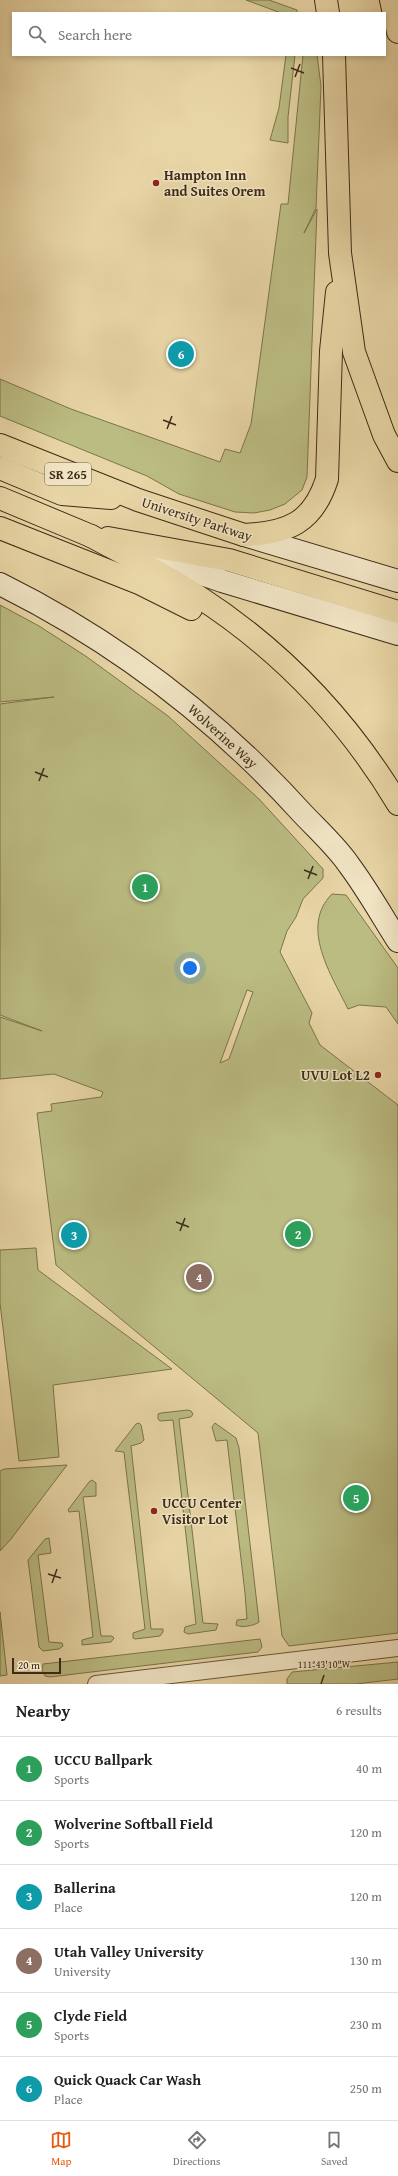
<!DOCTYPE html>
<html lang="en">
<head>
<meta charset="utf-8">
<style>
	body { margin:0; font-family:"Gentium Book Plus",serif; background:#f6f6f6; color:#222 }
	.scale { position:absolute; left:12px; bottom:10px; width:49px; box-sizing:border-box; padding-left:4px; border:2px solid #3e2b18; border-top:0; font-size:11px; line-height:14px; white-space:nowrap; color:#3e2b18; -webkit-text-stroke:3px #f0e4c4; paint-order:stroke }
	.you { position:absolute; left:190px; top:968px; width:14px; height:14px; margin:-10px; border:3px solid #fff; border-radius:50%; background:#1a73e8; box-shadow:0 0 0 6px #1a73e833 }
	.badge { display:grid; place-items:center; width:26px; height:26px; border-radius:50%; background:#ea580c; color:#fff; font-size:13px; font-weight:700 }
	.pin { position:absolute; translate:-50% -50%; border:2px solid #fff; box-shadow:0 1px 4px #0006 }
	.list { margin:0; padding:0; list-style:none }
	h2 { display:flex; justify-content:space-between; align-items:center; height:52px; margin:0; padding:0 16px; font-size:17px }
	h2 small { font-size:13px; font-weight:400; color:#767676 }
	.list li { display:grid; grid-template-columns:26px 1fr auto; gap:12px; align-items:center; box-sizing:border-box; height:64px; padding:0 16px; border-top:1px solid #e0e0e0 }
	.list b { display:block; font-size:15px; white-space:nowrap }
	.list p { margin:0; font-size:13px; white-space:nowrap; color:#767676 }
	.list em { font-size:13px; font-style:normal; color:#767676 }
	.icon { flex:none; width:22px; height:22px; fill:none; stroke:currentColor; stroke-width:2; stroke-linecap:round; stroke-linejoin:round }
	.map { position:relative; flex:none; width:398px; height:1684px; overflow:hidden }
	.search { position:absolute; background:#fff; box-shadow:0 2px 6px #0003; left:12px; right:12px; top:12px; height:44px; display:flex; align-items:center; gap:10px; box-sizing:border-box; padding:0 14px; border-radius:0px; color:#767676; font-size:15px }
	.sheet { height:436px; background:#fff }
	nav { display:flex; justify-content:space-around; align-items:center; box-sizing:border-box; height:56px; border-top:1px solid #e0e0e0; background:#fff; font-size:11px; color:#767676 }
	nav a { display:grid; justify-items:center; gap:2px }
	nav .on { color:#ea580c }
	.map>svg:first-child { display:block }
	.green { fill:#bbbc82; stroke:#7c744d; fill-rule:evenodd }
	.lines { fill:none; stroke-linecap:round; stroke-linejoin:round }
	.minor-casing { stroke:#68563b; stroke-width:18 }
	.secondary-casing { stroke:#3e2b18; stroke-width:24 }
	.primary-casing { stroke:#3e2b18; stroke-width:24 }
	.motorway-casing { stroke:#3e2b18; stroke-width:24 }
	.minor { stroke:#f0e4c4; stroke-width:16 }
	.secondary { stroke:#f0e4c4; stroke-width:22 }
	.primary { stroke:#e8d5a5; stroke-width:22 }
	.motorway { stroke:#e8d5a5; stroke-width:22 }
	.ticks { fill:none; stroke:#3e2b18; stroke-width:1.5 }
	.poi-dot { fill:#8f2418; stroke:#f0e4c4; stroke-width:1.5 }
	.labels { text-anchor:middle; stroke-width:3; stroke-linejoin:round; paint-order:stroke }
	.shield { fill:#f0e4c4; stroke:#73624c; stroke-width:1 }
	.shield-label { font-size:13px; font-weight:bold; fill:#3e2b18 }
	.poi-label { font-size:14px; font-weight:bold; fill:#3e2b18; stroke:#f0e4c4; text-anchor:start }
	.street-label { font-size:14px; fill:#3e2b18; stroke:#f0e4c4 }
	.ticks-label { font-size:10px; text-anchor:middle; fill:#3e2b18; stroke:#f0e4c4; stroke-width:3; stroke-linejoin:round; paint-order:stroke }
</style>
</head>
<body>
<div class="map">
<svg width="398" height="1684" viewBox="0 0 398 1684">
	<rect width="100%" height="100%" fill="#e8d5a5"/>
	<filter id="stains"><feTurbulence type="fractalNoise" baseFrequency=".005" numOctaves="4"/><feColorMatrix values="0 0 0 0 .2 0 0 0 0 .09 0 0 0 0 .02 0 0 0 .5 -.17"/></filter>
	<radialGradient id="worn" r=".72"><stop offset=".6" stop-color="#630" stop-opacity="0"/><stop offset="1" stop-color="#630" stop-opacity=".3"/></radialGradient>
	<!-- green -->
	<g class="green">
		<path d="M246,0H269L297,10V13H281Z"/>
		<path d="M286,55H295L288,117V143L270,140L279,108Z"/>
		<path d="M303,55H317L321,86L316,208L304,233L317,209L307,477L302,490L285,504L270,510L254,513L235,512L179,494L147,476L0,416V379L71,409L220,462L225,449L240,453L251,424L281,204H288Z"/>
		<path d="M0,605L39,626L87,657L168,716L259,799L323,869V878L303,899L296,917L287,931L280,952L312,1013L309,1023L320,1045L398,1105V1633L289,1646L282,1636L258,1433L56,1265L37,1113L52,1111L51,1104L101,1097L103,1092L54,1074L0,1079V1017L42,1031L0,1015V704L54,697L0,702ZM247,990L253,992L229,1059L220,1063Z"/>
		<path d="M332,894L346,895L398,968V1024L386,1007L359,1005L348,1009C332,976 299,927 332,894Z"/>
		<path d="M36,1248L38,1270L172,1369L53,1385L59,1457L19,1461L0,1303V1250Z"/>
		<path d="M188,1410L191,1411L193,1414L191,1417L179,1419L203,1623L218,1624L216,1630L188,1634L184,1632L185,1627L196,1624L173,1420L160,1421L158,1419V1414L161,1413Z"/>
		<path d="M139,1423L141,1425L144,1440L141,1443L131,1446L151,1629H163V1632L160,1636L135,1639L133,1638V1633L145,1629L124,1452L115,1451L136,1424Z"/>
		<path d="M215,1423L236,1438L239,1448L259,1622C254,1626 241,1628 236,1625L237,1620L247,1619L245,1593L227,1440L216,1441L212,1427Z"/>
		<path d="M67,1465L11,1539L0,1551V1471L4,1469Z"/>
		<path d="M92,1480L96,1483V1496L83,1497L101,1636H112L114,1638L111,1642L82,1645V1640L93,1637L79,1511L69,1512L68,1510L89,1482Z"/>
		<path d="M49,1538L51,1553L38,1555L49,1642L62,1643L63,1646L59,1649L43,1651L39,1647L28,1560L45,1539Z"/>
		<path d="M0,1612L7,1675L0,1676Z"/>
		<path d="M260,1639L262,1647L258,1652L50,1677L45,1676L42,1670L43,1664Z"/>
		<path d="M398,1662V1679L356,1684H287V1679L292,1672Z"/>
	</g>
	<g class="lines">
		<!-- minor casing -->
		<g class="minor-casing">
			<path id="minor" d="M96,1684L398,1648"/>
		</g>
		<!-- secondary casing -->
		<g class="secondary-casing">
			<g id="secondary">
				<path d="M244,535L398,581"/>
				<path d="M128,548L222,581L398,634"/>
				<path d="M0,584C115,641 216,718 302,813C318,830 336,846 349,865C367,889 382,916 398,941"/>
			</g>
		</g>
		<!-- primary casing -->
		<g class="primary-casing">
			<g id="primary">
				<path d="M0,445L138,500L244,535"/>
				<path d="M0,468L62,494L111,498"/>
				<path d="M0,498L91,536"/>
			</g>
		</g>
		<!-- motorway casing -->
		<g class="motorway-casing">
			<g id="motorway">
				<path d="M326,0L328,13"/>
				<path d="M391,0L398,32"/>
				<path d="M334,55L340,253L354,352L384,435L398,461"/>
				<path d="M0,528L139,583L191,609"/>
				<path d="M244,535C288,533 313,523 327,479L331,351L337,292"/>
				<path d="M91,536C126,555 162,573 196,595C280,649 347,719 398,804"/>
				<path d="M108,538L229,560L398,612"/>
			</g>
		</g>
		<!-- minor -->
		<use href="#minor" class="minor"/>
		<!-- secondary -->
		<use href="#secondary" class="secondary"/>
		<!-- primary -->
		<use href="#primary" class="primary"/>
		<!-- motorway -->
		<use href="#motorway" class="motorway"/>
	</g>
	<!-- ticks -->
	<path class="ticks" d="M291,68L304,73M295,77L300,64M163,420L176,425M167,429L172,416M35,772L48,777M39,781L44,768M304,870L317,875M308,879L313,866M176,1222L189,1227M180,1231L185,1218M48,1574L61,1578M52,1583L57,1569M321,1684L324,1675"/>
	<!-- markers -->
	<g class="poi-dot">
		<circle cx="156" cy="183" r="4"/>
		<circle cx="378" cy="1075" r="4"/>
		<circle cx="154" cy="1511" r="4"/>
	</g>
	<g class="labels">
		<!-- shield labels -->
		<rect class="shield" x="45" y="463" width="46" height="22" rx="3"/>
		<g class="shield-label">
			<text x="68" y="479">SR 265</text>
		</g>
		<!-- poi labels -->
		<g class="poi-label">
			<text x="164" y="180">Hampton Inn<tspan x="164" dy="16">and Suites Orem</tspan></text>
			<text x="370" y="1080" text-anchor="end">UVU Lot L2</text>
			<text x="162" y="1508">UCCU Center<tspan x="162" dy="16">Visitor Lot</tspan></text>
		</g>
		<!-- street labels -->
		<g class="street-label">
			<text transform="translate(197 519) rotate(18)" y="5">University Parkway</text>
			<text transform="translate(223 736) rotate(42)" y="5">Wolverine Way</text>
		</g>
	</g>
	<g class="ticks-label">
		<text x="324" y="1668">111°43'10"W</text>
	</g>
	<rect width="100%" height="100%" filter="url(#stains)"/>
	<rect width="100%" height="100%" fill="url(#worn)"/>
</svg>
<div class="scale">20 m</div>
<div class="you"></div>
<div class="pin badge" style="left:145px;top:887px;background:#2e9e5b">1</div>
<div class="pin badge" style="left:298px;top:1234px;background:#2e9e5b">2</div>
<div class="pin badge" style="left:74px;top:1235px;background:#0f9aa8">3</div>
<div class="pin badge" style="left:199px;top:1277px;background:#8d6e63">4</div>
<div class="pin badge" style="left:356px;top:1498px;background:#2e9e5b">5</div>
<div class="pin badge" style="left:181px;top:354px;background:#0f9aa8">6</div>
<div class="search"><svg class="icon" aria-label="search" viewBox="0 0 24 24"><circle cx="10" cy="10" r="6"/><path d="M15 15l6 6"/></svg>Search here</div>
</div>
<section class="sheet">
<h2>Nearby<small>6 results</small></h2>
<ul class="list">
<li><span class="badge" style="background:#2e9e5b">1</span><div><b>UCCU Ballpark</b><p>Sports</p></div><em>40 m</em></li>
<li><span class="badge" style="background:#2e9e5b">2</span><div><b>Wolverine Softball Field</b><p>Sports</p></div><em>120 m</em></li>
<li><span class="badge" style="background:#0f9aa8">3</span><div><b>Ballerina</b><p>Place</p></div><em>120 m</em></li>
<li><span class="badge" style="background:#8d6e63">4</span><div><b>Utah Valley University</b><p>University</p></div><em>130 m</em></li>
<li><span class="badge" style="background:#2e9e5b">5</span><div><b>Clyde Field</b><p>Sports</p></div><em>230 m</em></li>
<li><span class="badge" style="background:#0f9aa8">6</span><div><b>Quick Quack Car Wash</b><p>Place</p></div><em>250 m</em></li>
</ul>
</section>
<nav>
<a class="on"><svg class="icon" aria-label="map" viewBox="0 0 24 24"><path d="M3 6l6-2 6 2 6-2v14l-6 2-6-2-6 2zM9 4v14M15 6v14"/></svg>Map</a>
<a><svg class="icon" aria-label="directions" viewBox="0 0 24 24"><path d="M12 3l9 9-9 9-9-9zM9 14v-3h6M13 9l2 2-2 2"/></svg>Directions</a>
<a><svg class="icon" aria-label="saved" viewBox="0 0 24 24"><path d="M7 4h10v16l-5-4-5 4z"/></svg>Saved</a>
</nav>
</body>
</html>
